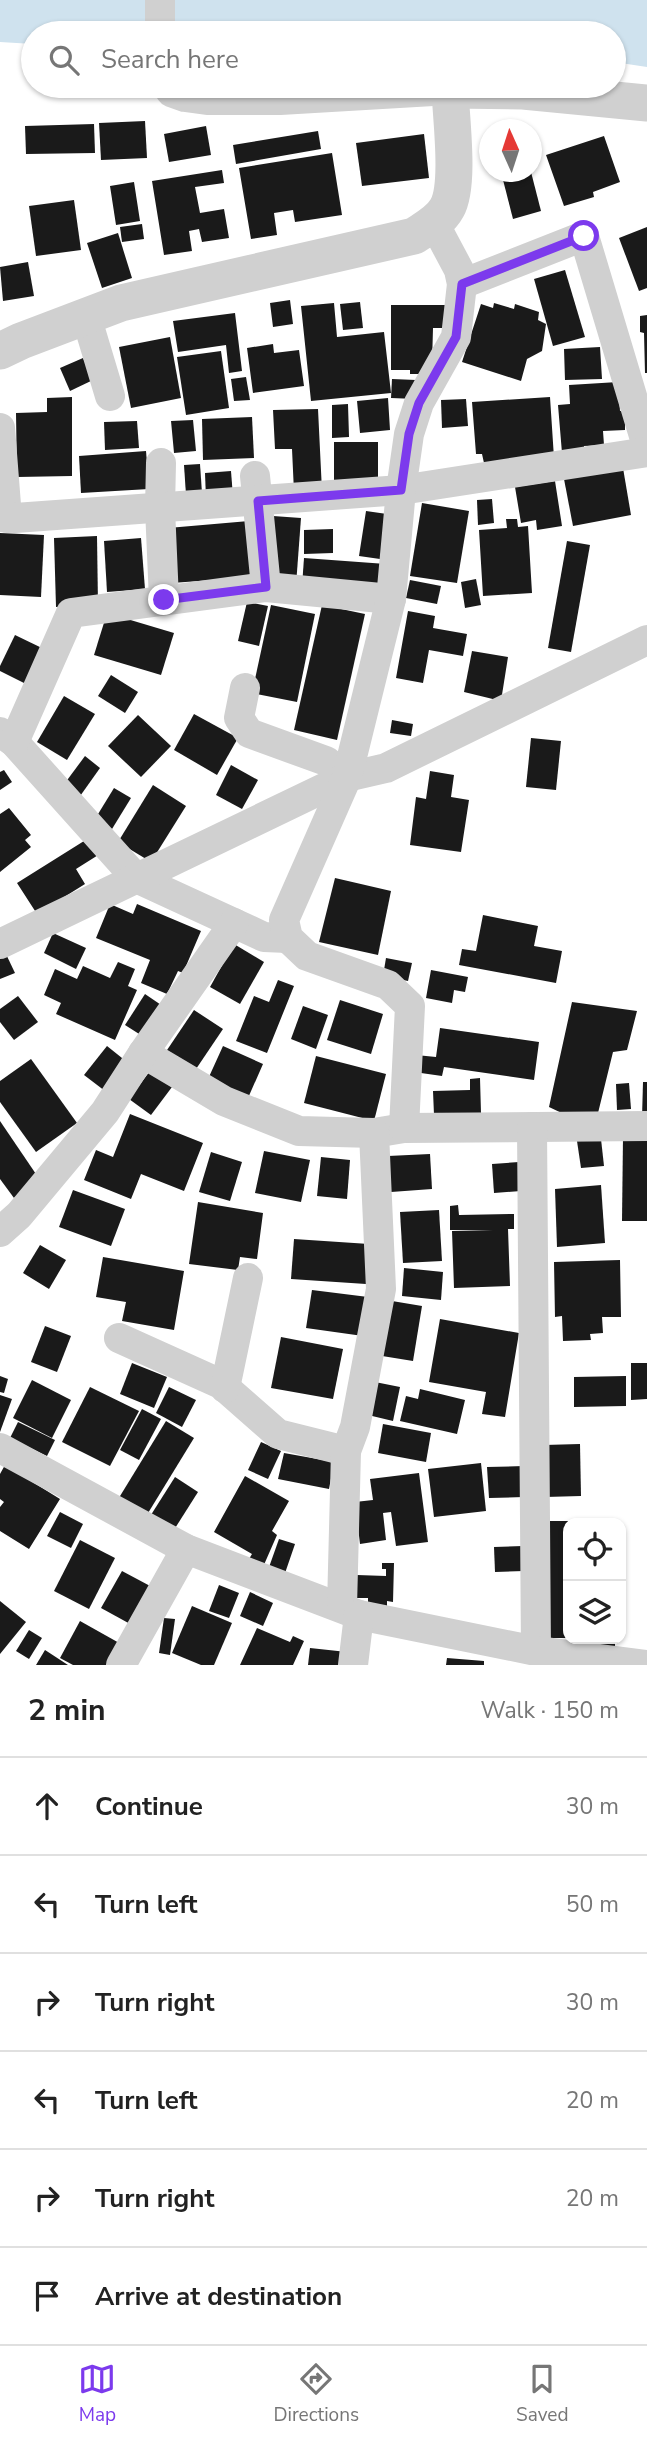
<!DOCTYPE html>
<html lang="en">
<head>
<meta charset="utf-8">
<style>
	body { margin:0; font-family:"Nunito Sans",sans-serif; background:#f2f2f2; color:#222 }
	.controls { position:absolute; right:21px; bottom:21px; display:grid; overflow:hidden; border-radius:14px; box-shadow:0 2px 5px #0004 }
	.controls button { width:63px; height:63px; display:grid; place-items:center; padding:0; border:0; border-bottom:2px solid #e0e0e0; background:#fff; color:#222; font:35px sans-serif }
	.compass { position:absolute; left:479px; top:119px; width:63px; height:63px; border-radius:50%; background:#fff; box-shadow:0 2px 5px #0004; rotate:357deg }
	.stop { position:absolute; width:21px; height:21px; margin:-16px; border:5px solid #7c3aed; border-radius:50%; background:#fff }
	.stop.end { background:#7c3aed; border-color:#fff; box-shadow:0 2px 7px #0008 }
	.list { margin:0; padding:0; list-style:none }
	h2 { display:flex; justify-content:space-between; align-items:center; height:91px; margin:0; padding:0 28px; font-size:30px }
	h2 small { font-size:23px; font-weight:400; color:#767676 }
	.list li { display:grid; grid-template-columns:46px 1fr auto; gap:21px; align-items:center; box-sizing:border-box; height:98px; padding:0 28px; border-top:2px solid #e0e0e0 }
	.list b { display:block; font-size:26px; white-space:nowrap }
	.list em { font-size:23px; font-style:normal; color:#767676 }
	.icon { flex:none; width:38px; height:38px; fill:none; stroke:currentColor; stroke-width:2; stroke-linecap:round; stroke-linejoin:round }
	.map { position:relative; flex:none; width:647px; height:1665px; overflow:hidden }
	.search { position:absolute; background:#fff; box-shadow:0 2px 5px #0004; left:21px; right:21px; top:21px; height:77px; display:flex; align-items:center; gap:18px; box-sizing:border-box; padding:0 24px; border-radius:38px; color:#767676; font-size:26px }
	.sheet { height:679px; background:#fff }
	nav { display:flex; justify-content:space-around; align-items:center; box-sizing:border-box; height:98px; border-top:2px solid #e0e0e0; background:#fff; font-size:19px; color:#767676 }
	nav a { display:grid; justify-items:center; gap:4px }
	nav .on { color:#7c3aed }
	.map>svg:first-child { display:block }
	.water { fill:#cfe2ee }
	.building { fill:#1a1a1a }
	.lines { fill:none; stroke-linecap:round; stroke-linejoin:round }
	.minor { stroke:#d0d0d0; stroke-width:30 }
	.tertiary { stroke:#d0d0d0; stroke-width:37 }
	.route { stroke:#7c3aed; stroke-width:9 }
</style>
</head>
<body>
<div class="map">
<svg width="647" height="1665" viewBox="0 0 647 1665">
	<rect width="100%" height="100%" fill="#fff"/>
	<!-- water -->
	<path class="water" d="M0,0H647V67L614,62V33H33V44L0,42Z"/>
	<!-- building -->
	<g class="building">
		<path d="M145,121L147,158L101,160L99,123Z"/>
		<path d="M94,124L95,153L26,154L25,126Z"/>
		<path d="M206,126L211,155L169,162L164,134Z"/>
		<path d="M318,131L321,149L236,164L233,145Z"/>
		<path d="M424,134L429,178L362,186L356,143Z"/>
		<path d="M604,136L620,182L593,192L594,197L564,206L546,155Z"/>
		<path d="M332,153L342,215L295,222L293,210L274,213L277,235L251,239L239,168Z"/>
		<path d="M222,170L224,183L195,187L200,213L224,209L229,238L202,242L199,229L189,231L192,251L164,255L152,181Z"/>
		<path d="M501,172H531L541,211L513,219Z"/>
		<path d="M134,182L140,221L116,225L110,186Z"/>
		<path d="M74,200L81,250L36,256L29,206Z"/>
		<path d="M142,224L144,239L122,242L120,227Z"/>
		<path d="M647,227V288L639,291L619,238Z"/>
		<path d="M118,233L132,278L102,288L87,243Z"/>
		<path d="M28,262L34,296L3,301L0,267Z"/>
		<path d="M565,270L585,337L553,346L534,279Z"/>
		<path d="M290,300L293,324L273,327L270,303Z"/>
		<path d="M360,302L363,328L343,330L340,304Z"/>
		<path d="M334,303L337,337L384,332L391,393L311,401L301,306Z"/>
		<path d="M494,303L514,309L515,304L539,312L538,320L546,324L542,351L527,359L521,381L462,362L481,304L493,308Z"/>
		<path d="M391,305H447V328H433L432,364L425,374H410V370H391Z"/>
		<path d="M235,313L242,371L229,373L226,345L178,352L173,321Z"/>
		<path d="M647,315V373H645L644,333L640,332V316Z"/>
		<path d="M170,337L181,398L131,408L119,347Z"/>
		<path d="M273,344L274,353L299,350L304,386L253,393L247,348Z"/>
		<path d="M600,347L602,379L565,380L564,349Z"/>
		<path d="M221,351L229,408L186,415L177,357Z"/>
		<path d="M83,358L93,380L70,391L60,368Z"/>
		<path d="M246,377L250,400L234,401L231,379Z"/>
		<path d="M392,379L416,380V399L391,398Z"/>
		<path d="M618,382L620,411L625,410V430L603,431L604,445L584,446V452L562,453L558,405L570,404L569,385Z"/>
		<path d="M72,397V476L17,477L16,413L47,412V398Z"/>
		<path d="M550,397L554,458L484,463L482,454H476L472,402Z"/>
		<path d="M388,398L390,430L360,433L357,401Z"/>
		<path d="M466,399L468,426L442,428L441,400Z"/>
		<path d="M348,404L349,437L332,438V405Z"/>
		<path d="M318,409L322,491L294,492L292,449H275L273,410Z"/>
		<path d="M252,417L254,458L203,460L202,419Z"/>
		<path d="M193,420L196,451L174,453L171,421Z"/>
		<path d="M137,421L139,448L105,450L104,422Z"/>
		<rect x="334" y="442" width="44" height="39"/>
		<path d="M146,451L149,489L81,493L79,456Z"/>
		<path d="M200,464L202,493L186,495L184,465Z"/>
		<path d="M623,468L631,515L573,526L564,479Z"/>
		<path d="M231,471L233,497L206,499L205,473Z"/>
		<path d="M555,481L562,526L537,530L536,520L521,523L515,487Z"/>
		<path d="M492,499L494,523L478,525L477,500Z"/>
		<path d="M422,503L469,511L457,583L410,576Z"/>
		<path d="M366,511L387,514L380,559L359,556Z"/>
		<path d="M273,516L301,518L296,585L269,583Z"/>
		<path d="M506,519H517L518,527L528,526L532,593L483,596L479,530L507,528Z"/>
		<path d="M249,521L253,577L172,583L168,528Z"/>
		<path d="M333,529V553L304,554V530Z"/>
		<path d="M0,533L44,535L41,597L0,595Z"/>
		<path d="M97,536L98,606L56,607L54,538Z"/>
		<path d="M141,538L145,589L107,592L104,541Z"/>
		<path d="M567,541L590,545L571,652L548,648Z"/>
		<path d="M304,558L386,564L383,592L302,586Z"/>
		<path d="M476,579L481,605L465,608L461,582Z"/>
		<path d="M410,580L441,586L437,604L406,598Z"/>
		<path d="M247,602L268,606L259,646L238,641Z"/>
		<path d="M271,605L315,614L297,702L252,693Z"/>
		<path d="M322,605L365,614L337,740L294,730Z"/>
		<path d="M408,611L435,616L433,628L467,634L463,656L429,650L423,683L396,678Z"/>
		<path d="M107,613L174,633L161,675L94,655Z"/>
		<path d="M15,635L46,650L28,685L0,671V666Z"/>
		<path d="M472,651L508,657L501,701L464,692Z"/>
		<path d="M111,675L138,692L125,713L98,696Z"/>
		<path d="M64,696L95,714L67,760L37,742Z"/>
		<path d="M194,714L238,738L217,775L174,750Z"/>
		<path d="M138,715L171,746L141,777L108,746Z"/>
		<path d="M392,720L413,724L411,736L390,733Z"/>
		<path d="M531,738L561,741L556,790L526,787Z"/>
		<path d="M85,756L100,768L78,799L62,787Z"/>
		<path d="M231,765L258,780L242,809L216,795Z"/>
		<path d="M4,770L12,782L0,790V772Z"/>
		<path d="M430,771L454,775L451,797L469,800L461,852L410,845L416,797L426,799Z"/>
		<path d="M153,785L186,806L151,862L118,842Z"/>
		<path d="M114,788L131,798L112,829L95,819Z"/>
		<path d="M9,808L31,835L25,840L31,847L0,872V814Z"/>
		<path d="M92,836L103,852L76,869L85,884L37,914L17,883Z"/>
		<path d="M335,878L391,891L378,955L319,942Z"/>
		<path d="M110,904L133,914L137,904L201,931L183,973L178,971L167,994L141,983L150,960L96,938Z"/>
		<path d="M483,915L538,926L534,946L562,951L556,983L459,965L462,949L476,951Z"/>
		<path d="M53,933L86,948L76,969L44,953Z"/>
		<path d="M234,944L264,962L240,1004L210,987Z"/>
		<path d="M5,952L15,973L0,979V954Z"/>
		<path d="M386,958L412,963L408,981L383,976Z"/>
		<path d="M118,962L135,969L128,986L137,990L115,1040L56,1014L61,1003L44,995L55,969L77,979L83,966L110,978Z"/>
		<path d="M431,970L468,977L465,992L454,990L452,1003L426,998Z"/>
		<path d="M278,980L294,986L267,1053L236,1041L254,996L269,1002Z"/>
		<path d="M145,994L167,1009L147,1039L125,1025Z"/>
		<path d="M18,996L38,1022L14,1040L0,1022V1009Z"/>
		<path d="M340,1000L383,1014L371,1054L327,1040Z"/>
		<path d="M572,1002L637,1011L627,1050L613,1052L598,1113L568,1116L549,1107Z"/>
		<path d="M303,1006L328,1015L316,1049L291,1039Z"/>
		<path d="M194,1010L223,1029L192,1075L163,1056Z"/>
		<path d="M440,1028L539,1042L534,1080L444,1067L442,1076L414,1072L416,1055L436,1057Z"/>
		<path d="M107,1046L127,1062L105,1091L84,1075Z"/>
		<path d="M223,1046L263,1064L248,1098L208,1079Z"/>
		<path d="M316,1056L386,1074L374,1121L304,1103Z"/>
		<path d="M31,1059L77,1123L36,1152L0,1102V1081Z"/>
		<path d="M150,1071L172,1087L151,1115L129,1099Z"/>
		<path d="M480,1078L481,1113L434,1115L433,1091L470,1090V1079Z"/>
		<path d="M643,1082H647V1118H642Z"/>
		<path d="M629,1083L631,1109L617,1110L616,1084Z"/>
		<path d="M130,1114L203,1143L184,1191L141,1174L131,1199L84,1180L96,1150L113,1157Z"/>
		<path d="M0,1121L40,1180L14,1198L0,1179Z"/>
		<path d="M623,1137H647V1221H622Z"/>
		<path d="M601,1139L604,1166L581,1168L577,1141Z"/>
		<path d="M264,1151L310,1160L301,1202L255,1193Z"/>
		<path d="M211,1152L242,1162L230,1201L199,1192Z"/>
		<path d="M430,1154L432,1189L391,1192L388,1156Z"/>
		<path d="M321,1157L350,1160L347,1199L317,1196Z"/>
		<path d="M519,1162L521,1191L494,1193L492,1164Z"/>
		<path d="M601,1185L605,1243L557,1247L555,1189Z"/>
		<path d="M73,1190L125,1209L111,1246L59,1227Z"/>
		<path d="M198,1202L263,1213L257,1259L240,1257L238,1270L189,1264Z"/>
		<path d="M458,1205L459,1215L514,1214V1229H508L510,1286L454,1288L452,1231L493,1230H450V1206Z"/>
		<path d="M439,1210L442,1261L403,1263L400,1212Z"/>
		<path d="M294,1239L369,1244L366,1284L291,1279Z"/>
		<path d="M40,1245L66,1260L49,1289L23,1273Z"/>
		<path d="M103,1257L184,1271L174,1330L122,1321L126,1302L96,1297Z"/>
		<path d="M620,1260L621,1317H602L603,1333L590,1334L591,1340L563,1341L562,1316L555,1317L554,1262Z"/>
		<path d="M404,1268L443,1272L441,1300L402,1296Z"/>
		<path d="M312,1290L368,1297L363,1336L306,1328Z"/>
		<path d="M386,1300L422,1306L413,1361L376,1355Z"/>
		<path d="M440,1319L519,1333L505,1417L482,1414L486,1392L429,1382Z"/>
		<path d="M45,1326L71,1336L57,1372L31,1362Z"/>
		<path d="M281,1337L343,1349L333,1399L271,1388Z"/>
		<path d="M132,1363L167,1377L154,1408L120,1394Z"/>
		<path d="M631,1363H647V1399L631,1400Z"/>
		<path d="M0,1376L8,1379L4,1393L0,1392Z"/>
		<path d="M626,1376V1406L574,1407V1377Z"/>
		<path d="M32,1380L71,1400L52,1438L13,1418Z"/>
		<path d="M375,1382L400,1387L393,1421L368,1415Z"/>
		<path d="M90,1387L139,1411L110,1466L62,1442Z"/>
		<path d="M169,1387L196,1400L182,1427L156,1413Z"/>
		<path d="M420,1389L465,1400L457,1434L400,1421L406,1396L418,1399Z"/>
		<path d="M0,1395L12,1399L0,1432Z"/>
		<path d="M142,1409L161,1419L139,1460L120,1450Z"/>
		<path d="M166,1421L194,1438L145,1518L117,1501Z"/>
		<path d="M18,1422L55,1440L47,1456L10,1438Z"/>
		<path d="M383,1424L431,1433L426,1462L378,1453Z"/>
		<path d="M261,1442L281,1451L268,1479L248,1470Z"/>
		<path d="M580,1444L581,1496L545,1497L544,1445Z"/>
		<path d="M284,1453L334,1462L329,1489L278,1479Z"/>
		<path d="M481,1463L486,1511L434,1517L428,1469Z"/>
		<path d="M5,1465L60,1499L29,1549L0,1531V1507L4,1502L0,1499V1474Z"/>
		<path d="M524,1466V1497L489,1498L487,1467Z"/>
		<path d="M419,1473L428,1542L396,1546L391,1512L383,1513L386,1540L360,1544L355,1502L373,1500L370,1479Z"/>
		<path d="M245,1476L289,1501L272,1531L277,1535L263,1567L249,1559L252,1554L214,1532Z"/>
		<path d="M175,1477L198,1492L172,1533L149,1518Z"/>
		<path d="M60,1512L83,1524L71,1548L47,1536Z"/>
		<rect x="547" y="1521" width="21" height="117"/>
		<path d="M279,1539L295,1544L284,1576L268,1570Z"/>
		<path d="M80,1540L115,1558L89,1609L54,1591Z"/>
		<path d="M523,1546L524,1571L495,1572L494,1547Z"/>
		<path d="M382,1563H394L393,1602L387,1601V1608L368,1607V1598H357V1575L386,1576V1569H382Z"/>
		<path d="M122,1571L152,1587L132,1625L101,1608Z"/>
		<path d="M219,1585L239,1593L229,1618L209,1611Z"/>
		<path d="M250,1592L273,1603L263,1626L240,1616Z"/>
		<path d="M0,1601L26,1622L0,1654Z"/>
		<path d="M192,1606L232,1623L214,1665H201L172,1653Z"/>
		<path d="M164,1618L175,1619L170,1655L159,1653Z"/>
		<path d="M80,1621L121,1644L109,1665H73L60,1658Z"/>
		<path d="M257,1628L290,1642L293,1636L304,1641L293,1665H240Z"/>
		<path d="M29,1630L42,1638L29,1659L16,1651Z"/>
		<rect x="590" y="1639" width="25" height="11"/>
		<path d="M310,1648L347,1652L346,1665H308Z"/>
		<path d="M45,1650L68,1665H36Z"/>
		<path d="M447,1658L484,1661V1665H446Z"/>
	</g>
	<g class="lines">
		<!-- minor -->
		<g class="minor">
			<path d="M160,0V33"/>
			<path d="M167,86L171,92L185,97L207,100H280L450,90"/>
			<path d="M462,284L584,236L647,446"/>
			<path d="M86,316L110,396"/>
			<path d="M0,428L7,518"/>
			<path d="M161,463L160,508L164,600"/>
			<path d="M255,476L266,587"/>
			<path d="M0,517L15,518L401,490L647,452"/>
			<path d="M245,688L239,718L249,733L326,761L347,777"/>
			<path d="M0,732L14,742L136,878L264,937L288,938"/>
			<path d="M14,742L71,613L266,587L391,599"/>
			<path d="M0,944L347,777L386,768L647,640"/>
			<path d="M143,1053L224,1101L299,1131L374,1133L404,1128L647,1126"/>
			<path d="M532,1127L536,1651"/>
			<path d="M404,1128L410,1006L388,985L307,956L288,938L284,920L347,777L391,599L401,490L409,434L419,403L456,337L462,284L459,270L434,223"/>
			<path d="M0,1232L19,1215L105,1112L143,1053L234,923"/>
			<path d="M119,1338L221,1384L278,1434L346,1451"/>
			<path d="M225,1388L248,1278"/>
			<path d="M0,1448L186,1549L359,1615L536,1651L647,1665"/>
			<path d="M342,1607L346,1451L355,1427L381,1289L374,1133"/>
			<path d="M121,1665L186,1549"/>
			<path d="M353,1665L359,1615"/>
		</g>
		<!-- tertiary -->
		<path class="tertiary" d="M0,351L21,341L121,303L414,236C426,228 440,221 447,208C460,185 451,118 450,90L523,91L647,103"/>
	</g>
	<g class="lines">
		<!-- route -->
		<path class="route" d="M164,600L266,587L258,501L401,490L409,434L419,403L456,337L462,284L584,236"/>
	</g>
</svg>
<div class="controls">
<button><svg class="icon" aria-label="locate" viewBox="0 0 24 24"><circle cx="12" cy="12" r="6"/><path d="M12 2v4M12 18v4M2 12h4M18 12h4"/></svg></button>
<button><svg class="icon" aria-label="layers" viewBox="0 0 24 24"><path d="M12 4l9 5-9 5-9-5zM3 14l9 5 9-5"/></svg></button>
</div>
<svg class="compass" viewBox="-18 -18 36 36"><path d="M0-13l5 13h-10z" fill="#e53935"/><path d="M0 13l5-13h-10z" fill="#767676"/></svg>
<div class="stop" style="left:584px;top:236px"></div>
<div class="stop end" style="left:164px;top:600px"></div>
<div class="search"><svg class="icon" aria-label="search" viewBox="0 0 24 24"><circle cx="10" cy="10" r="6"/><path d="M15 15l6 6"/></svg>Search here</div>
</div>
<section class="sheet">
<h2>2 min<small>Walk · 150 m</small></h2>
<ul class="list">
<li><svg class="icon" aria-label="ahead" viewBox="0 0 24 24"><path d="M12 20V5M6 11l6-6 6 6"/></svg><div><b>Continue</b></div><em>30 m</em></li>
<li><svg class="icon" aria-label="left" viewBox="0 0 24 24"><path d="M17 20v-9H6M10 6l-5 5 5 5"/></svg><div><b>Turn left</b></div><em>50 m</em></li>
<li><svg class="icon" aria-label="right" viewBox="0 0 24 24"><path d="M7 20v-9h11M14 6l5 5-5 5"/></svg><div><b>Turn right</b></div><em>30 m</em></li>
<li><svg class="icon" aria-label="left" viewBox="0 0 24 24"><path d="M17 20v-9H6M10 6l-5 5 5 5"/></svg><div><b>Turn left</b></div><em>20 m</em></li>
<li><svg class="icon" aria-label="right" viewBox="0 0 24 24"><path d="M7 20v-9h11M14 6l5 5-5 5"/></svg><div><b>Turn right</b></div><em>20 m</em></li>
<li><svg class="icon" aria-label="arrive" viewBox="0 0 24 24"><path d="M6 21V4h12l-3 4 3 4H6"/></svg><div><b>Arrive at destination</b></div></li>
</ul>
</section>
<nav>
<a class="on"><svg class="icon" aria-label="map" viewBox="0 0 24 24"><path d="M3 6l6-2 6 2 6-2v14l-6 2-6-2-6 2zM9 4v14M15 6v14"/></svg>Map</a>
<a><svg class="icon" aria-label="directions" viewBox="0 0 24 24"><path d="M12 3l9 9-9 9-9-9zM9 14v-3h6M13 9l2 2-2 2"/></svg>Directions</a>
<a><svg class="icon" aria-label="saved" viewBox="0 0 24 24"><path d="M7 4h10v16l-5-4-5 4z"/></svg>Saved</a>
</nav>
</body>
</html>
